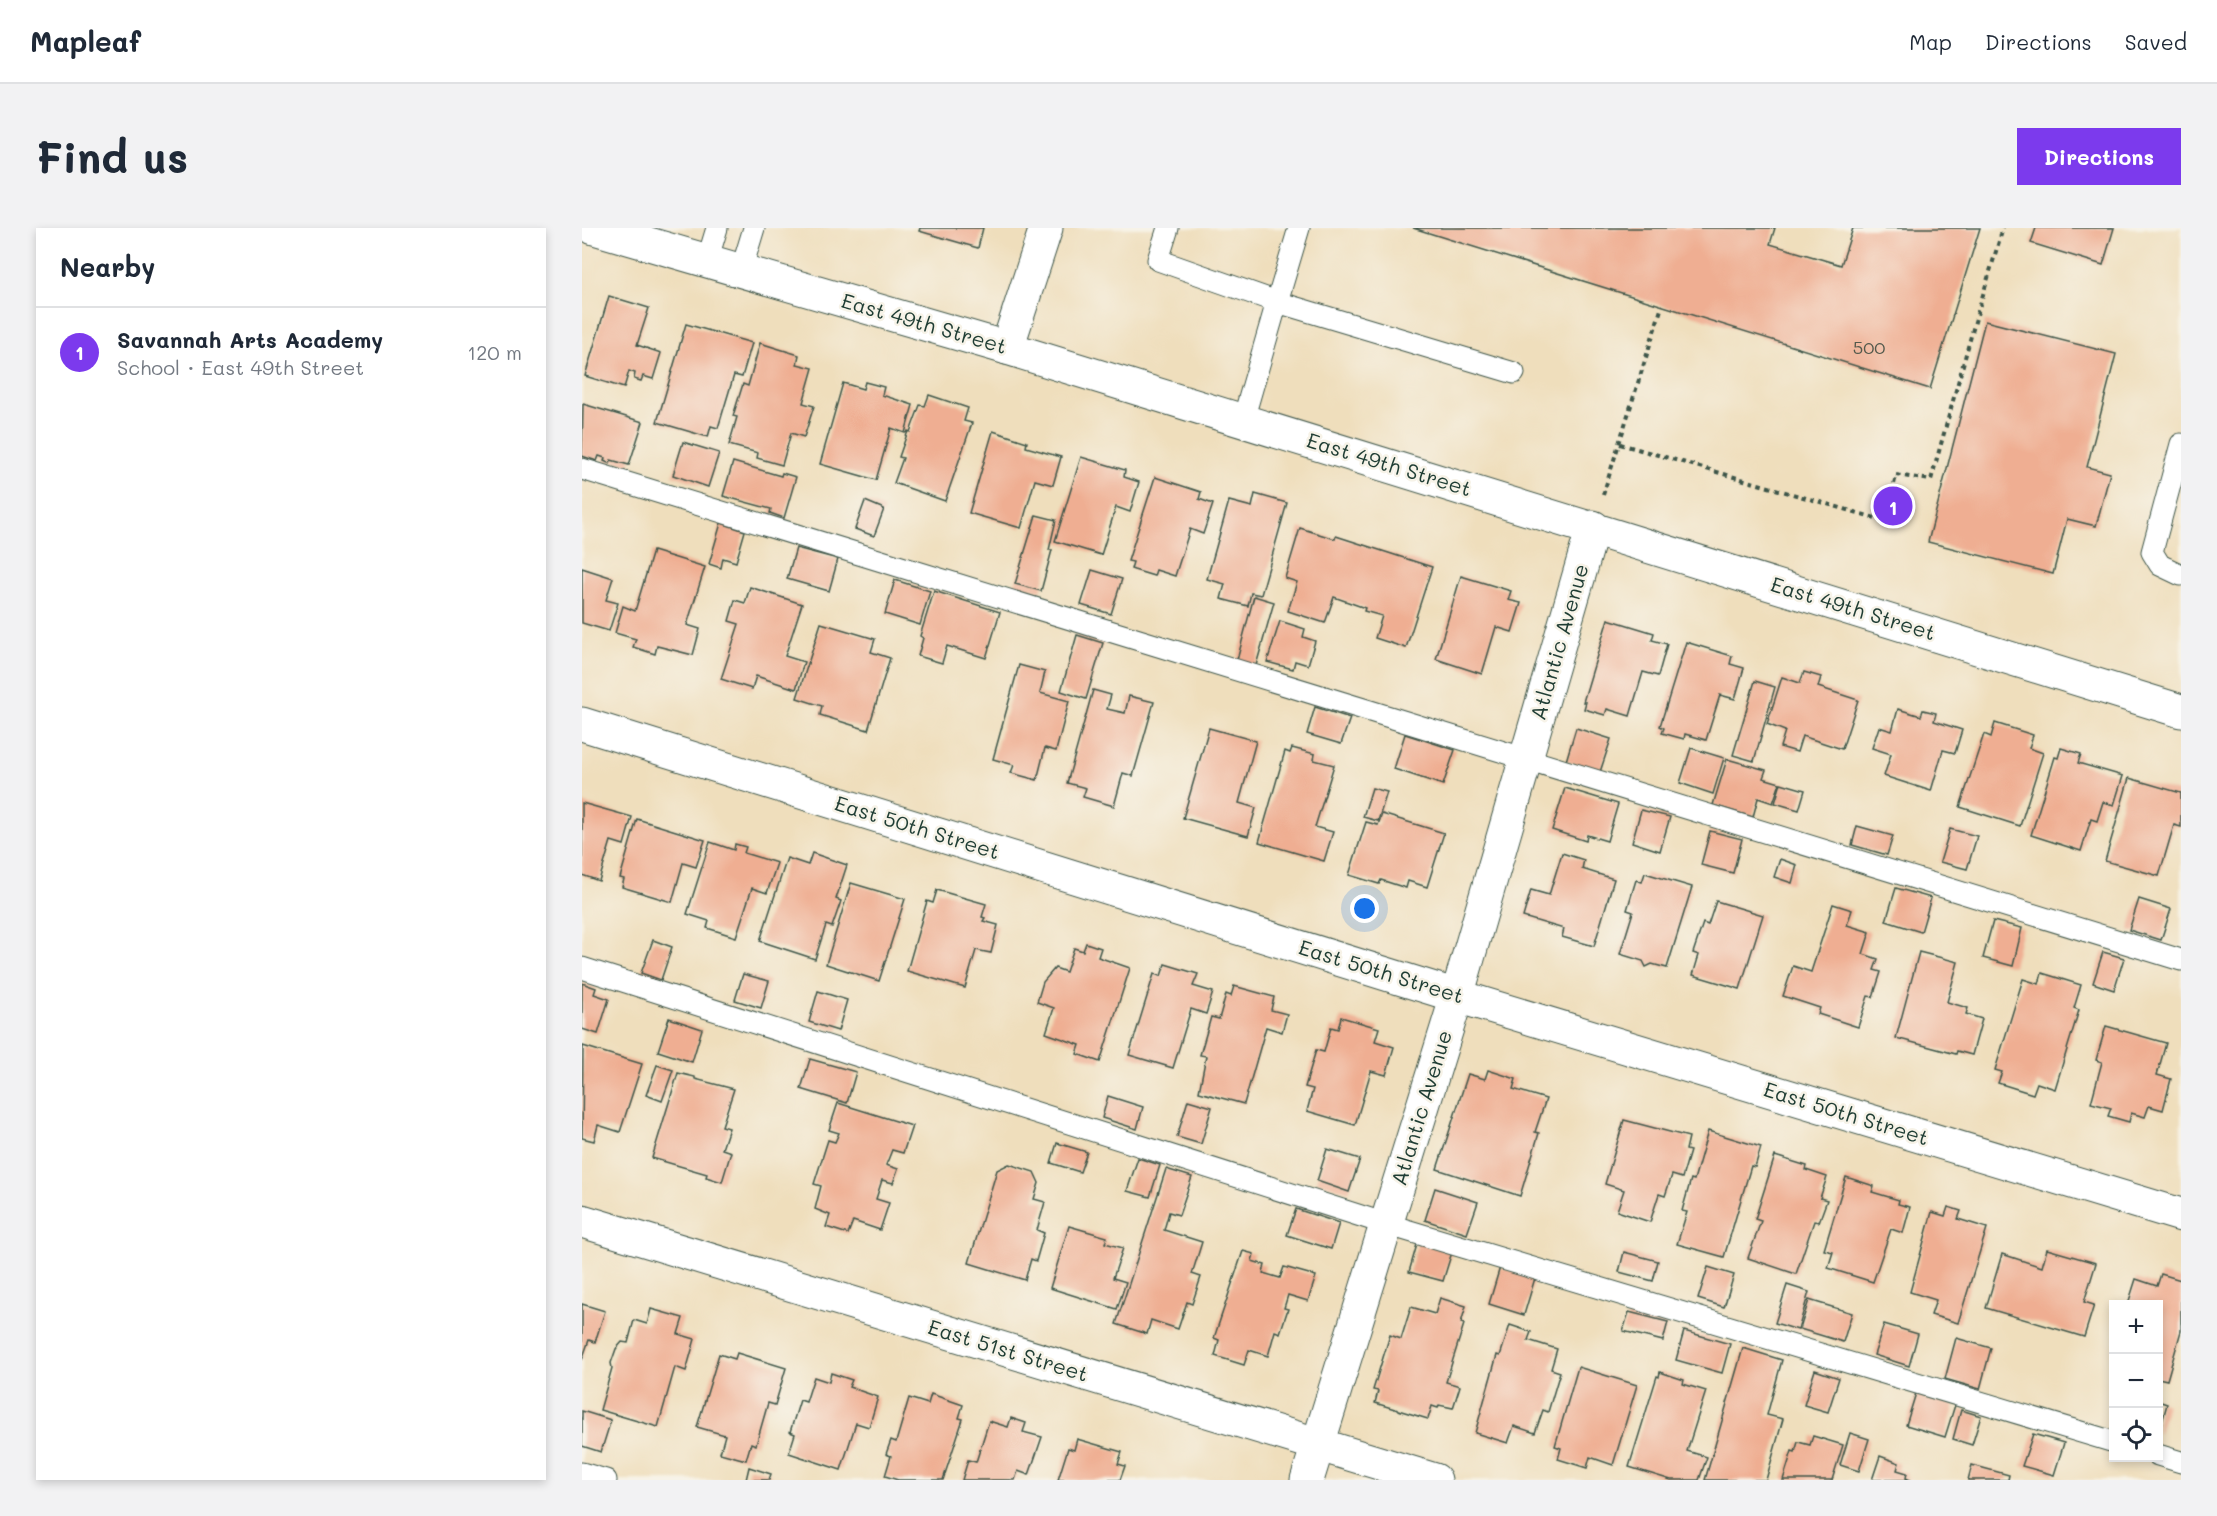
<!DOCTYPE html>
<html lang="en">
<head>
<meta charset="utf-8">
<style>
	body { margin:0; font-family:Mali,sans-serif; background:#f2f2f3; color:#1f2937 }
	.controls { position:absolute; right:18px; bottom:18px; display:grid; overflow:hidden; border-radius:0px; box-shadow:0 3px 9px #0003 }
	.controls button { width:54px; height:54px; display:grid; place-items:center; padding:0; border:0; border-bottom:2px solid #e0e1e3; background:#fff; color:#1f2937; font:30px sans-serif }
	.you { position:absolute; left:783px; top:681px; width:21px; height:21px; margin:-15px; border:4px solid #fff; border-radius:50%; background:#1a73e8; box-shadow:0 0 0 9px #1a73e833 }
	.badge { display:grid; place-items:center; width:39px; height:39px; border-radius:50%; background:#7c3aed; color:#fff; font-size:20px; font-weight:700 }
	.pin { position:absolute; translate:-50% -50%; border:3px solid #fff; box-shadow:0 2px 6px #0006 }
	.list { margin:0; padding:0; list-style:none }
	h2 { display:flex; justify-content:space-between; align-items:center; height:78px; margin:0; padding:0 24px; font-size:26px }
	h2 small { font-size:20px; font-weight:400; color:#747a83 }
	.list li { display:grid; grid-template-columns:39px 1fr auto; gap:18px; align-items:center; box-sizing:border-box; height:90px; padding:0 24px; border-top:2px solid #e0e1e3 }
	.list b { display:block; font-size:22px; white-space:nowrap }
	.list p { margin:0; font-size:20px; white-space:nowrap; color:#747a83 }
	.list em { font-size:20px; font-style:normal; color:#747a83 }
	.icon { flex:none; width:33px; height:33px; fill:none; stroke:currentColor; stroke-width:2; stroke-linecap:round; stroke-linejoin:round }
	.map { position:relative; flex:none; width:1599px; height:1252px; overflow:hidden; border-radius:0px }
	header { display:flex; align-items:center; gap:36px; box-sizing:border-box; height:84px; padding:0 30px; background:#fff; border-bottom:2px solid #e0e1e3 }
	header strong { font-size:28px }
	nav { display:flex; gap:33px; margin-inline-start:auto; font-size:21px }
	.intro { display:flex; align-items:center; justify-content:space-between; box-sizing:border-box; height:144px; padding:0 36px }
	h1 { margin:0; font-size:42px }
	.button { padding:15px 27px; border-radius:0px; background:#7c3aed; color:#fff; font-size:21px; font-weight:700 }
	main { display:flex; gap:36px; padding:0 36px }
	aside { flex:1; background:#fff; border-radius:0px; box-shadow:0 3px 9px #0003 }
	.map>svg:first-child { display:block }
	.building { fill:#efae92 }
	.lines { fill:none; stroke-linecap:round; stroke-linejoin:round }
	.lane-casing { stroke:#3e5548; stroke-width:23 }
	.street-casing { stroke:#3e5548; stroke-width:35 }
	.path { stroke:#3e5548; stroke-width:4; stroke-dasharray:4.5 4.5; stroke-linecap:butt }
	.lane { stroke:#fff; stroke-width:21 }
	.street { stroke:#fff; stroke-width:33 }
	.labels { text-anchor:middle; stroke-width:5; stroke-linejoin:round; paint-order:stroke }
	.number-label { font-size:18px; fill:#53594c }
	.street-label { font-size:21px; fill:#1f3d34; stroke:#f7f3e8 }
</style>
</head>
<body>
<header>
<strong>Mapleaf</strong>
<nav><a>Map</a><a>Directions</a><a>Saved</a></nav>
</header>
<div class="intro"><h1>Find us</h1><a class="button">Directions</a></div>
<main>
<aside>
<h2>Nearby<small></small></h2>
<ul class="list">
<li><span class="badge">1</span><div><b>Savannah Arts Academy</b><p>School · East 49th Street</p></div><em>120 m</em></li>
</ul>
</aside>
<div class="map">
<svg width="1599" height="1252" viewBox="0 0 1599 1252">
	<rect width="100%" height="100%" fill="#f7f3e8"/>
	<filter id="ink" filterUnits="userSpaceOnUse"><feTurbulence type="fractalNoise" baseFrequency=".0167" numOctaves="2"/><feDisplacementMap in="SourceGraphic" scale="12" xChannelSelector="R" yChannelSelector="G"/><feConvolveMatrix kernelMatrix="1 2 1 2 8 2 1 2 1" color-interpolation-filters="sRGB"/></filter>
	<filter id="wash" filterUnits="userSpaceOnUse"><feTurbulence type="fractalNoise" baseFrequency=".008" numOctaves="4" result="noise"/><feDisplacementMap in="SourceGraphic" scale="24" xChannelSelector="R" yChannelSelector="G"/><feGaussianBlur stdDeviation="1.35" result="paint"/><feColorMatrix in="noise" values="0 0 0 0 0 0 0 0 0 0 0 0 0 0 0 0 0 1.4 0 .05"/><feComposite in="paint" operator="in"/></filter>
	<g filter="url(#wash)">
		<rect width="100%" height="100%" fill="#efdebc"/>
		<g id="blocks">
			<!-- building -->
			<g class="building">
				<path d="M338,0H401L396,20L337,3Z"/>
				<path d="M831,0H1193L1188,16L1259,37L1271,0H1398L1348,161Z"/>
				<path d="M1454,0H1532L1521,37L1449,15Z"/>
				<path d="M27,68L67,80L55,117L79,125L71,151L61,148L59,153L52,151L53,145L47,143L42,160L3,148Z"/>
				<path d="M1403,93L1534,126L1505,239L1528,245L1514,298L1485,291L1471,346L1346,314Z"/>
				<path d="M104,96L170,115L160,149L152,147L136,200L129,198L126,209L75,194Z"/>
				<path d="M178,115L217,127L215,136L231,140L221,175L232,178L222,209L209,205L200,237L175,230L176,225L147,217L155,189L151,188L161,156L166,158Z"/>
				<path d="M283,154L302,159L300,167L331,177L323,205L309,200L294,252L238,236L261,155L281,161Z"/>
				<path d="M347,167L386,180L382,193L390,195L363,273L312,255L321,230L317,229L326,203L328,204L338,177L343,178Z"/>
				<path d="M1,176L61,194L47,237L29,232L28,236L22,233L23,230L17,228L15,233L0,228Z"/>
				<path d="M411,203L445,214L444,219L479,229L471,257L453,252L439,300L387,285Z"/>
				<path d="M101,214L137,225L126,259L91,247Z"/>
				<path d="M499,229L543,242L542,249L557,254L548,284L534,279L519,327L473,313Z"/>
				<path d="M151,234L199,248L200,245L214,249L202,290L188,285L189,281L141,268Z"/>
				<path d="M573,249L619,264L617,271L631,276L621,306L608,301L593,348L574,342L572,348L552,342L549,341L551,334L546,333Z"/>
				<path d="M673,266L705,275L679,367L669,365L666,378L639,371L643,356L625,351L647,273L670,279Z"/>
				<path d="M283,273L302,281L292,308L273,301Z"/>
				<path d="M454,287L474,292L467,322H470L459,363L433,356Z"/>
				<path d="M139,295L163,303L154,334L141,330L139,340L127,336Z"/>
				<path d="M718,300L753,311L754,308L850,339L824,420L793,410L800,388L782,383L783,380L752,369L743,395L706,383L715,354L703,350Z"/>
				<path d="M214,320L256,331L247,363L205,351Z"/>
				<path d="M71,323L123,339L105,397L118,401L111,427L75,418L73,426L51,419L54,411L33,405L41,378L53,383Z"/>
				<path d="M0,340L31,350L24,372L36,375L27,403L0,395Z"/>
				<path d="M510,342L540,351L529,386L499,377Z"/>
				<path d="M879,348L929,363L926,372L939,375L930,404L914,399L900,446L854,431Z"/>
				<path d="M313,352L348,363L338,397L303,386Z"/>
				<path d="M168,359L220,376L203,428L222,434L214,461L174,448L170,461L139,451L157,396L147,393L153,372L163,375Z"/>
				<path d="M352,363L418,384L404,430L365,418L360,435L336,428L341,410L338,408Z"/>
				<path d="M672,368L692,374L673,441L654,436Z"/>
				<path d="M1026,391L1072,405L1070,412L1085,416L1076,448L1061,444L1048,488L1025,481L1023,487L1002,481L1004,474H1001Z"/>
				<path d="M698,393L723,401L721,409L733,413L726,437L713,433L711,441L685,434Z"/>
				<path d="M239,395L293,411L289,424L308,430L286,502L238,487L240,478L215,470Z"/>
				<path d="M495,407L521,415L504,471L479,463Z"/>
				<path d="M1104,414L1150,428L1148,436L1162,440L1153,471L1138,467L1124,512L1103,506L1102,511L1080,505L1082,500L1078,498Z"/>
				<path d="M437,437L463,444L458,465L487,473L474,523L463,520L455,552L429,545L432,537L411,531Z"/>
				<path d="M1222,444L1239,449L1236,459L1276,472L1260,521L1220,508L1215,524L1198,519L1203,503L1185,496L1200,449L1218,455Z"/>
				<path d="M1173,453L1193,459L1172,533L1151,527Z"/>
				<path d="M511,462L529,467L525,481L543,485L547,468L572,474L551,548L541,545L532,578L501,569L504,560L485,555Z"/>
				<path d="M733,479L768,490L759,516L725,506Z"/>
				<path d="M1316,481L1339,488L1341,482L1354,485L1352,493L1380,502L1373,525L1361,522L1349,563L1302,548L1309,526L1290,520L1297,499L1310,503Z"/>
				<path d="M1413,495L1451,507L1447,520L1461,525L1438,598L1378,579L1402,506L1409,509Z"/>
				<path d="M627,500L674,513L657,575L674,580L666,608L601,590Z"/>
				<path d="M994,500L1029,511L1018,544L984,533Z"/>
				<path d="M823,506L873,522L861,557L812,541Z"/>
				<path d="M710,520L733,526L732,532L752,537L733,599L751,604L742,633L677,614L703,523L708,525Z"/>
				<path d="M1109,520L1142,530L1131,566L1098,555Z"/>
				<path d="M1479,520L1499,526L1496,535L1541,548L1532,577L1521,574L1515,593L1509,591L1499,623L1449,607L1473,529L1476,530Z"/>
				<path d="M1145,531L1184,542L1181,550L1198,555L1191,575L1176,570L1171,589L1131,577Z"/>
				<path d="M1547,550L1599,565V599L1592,597L1577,648L1523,633Z"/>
				<path d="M1199,555L1223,562L1217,582L1193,575Z"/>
				<path d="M790,560L805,564L796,593L781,589Z"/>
				<path d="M983,560L1036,576L1025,613L1005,607L1004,613L970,602Z"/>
				<path d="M0,575L50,589L42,617L29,613L17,653L0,647Z"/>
				<path d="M1059,582L1088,589L1078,623L1050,614Z"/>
				<path d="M800,586L862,605L845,659L826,653L824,660L799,652L797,656L767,647L784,594L796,597Z"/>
				<path d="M55,591L123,612L114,639L101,635L90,674L40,659L42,651L38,650Z"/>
				<path d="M1275,598L1311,608L1305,627L1270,617Z"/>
				<path d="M1368,601L1395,608L1385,641L1358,634Z"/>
				<path d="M1128,603L1160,611L1151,645L1119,637Z"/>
				<path d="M128,614L152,622L153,616L164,619L162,625L195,635L185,665L170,660L154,709L125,700L127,693L105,686Z"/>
				<path d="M230,625L265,637L254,671L259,673L250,699L244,697L233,731L178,713L205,630L226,637Z"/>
				<path d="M980,625L1002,632L1000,641L1032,651L1012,718L980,709L982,701L941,689L949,662L967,667Z"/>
				<path d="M1198,631L1215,637L1210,655L1192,649Z"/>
				<path d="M1063,645L1110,659L1085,740L1070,736L1064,739L1061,733L1038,726L1051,684L1045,682L1054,652L1060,654Z"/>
				<path d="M269,655L323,671L297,753L244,736Z"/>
				<path d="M1314,660L1349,670L1339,704L1304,693Z"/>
				<path d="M355,662L404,676L400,689L403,690L401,693L416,697L409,725L394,722L383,760L325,743L345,673L351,675Z"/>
				<path d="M1557,671L1589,681L1579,712L1547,702Z"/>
				<path d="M1134,673L1181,687L1158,761L1111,747L1117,727L1111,725L1121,695L1126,697Z"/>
				<path d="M1251,676L1270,682L1265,697L1288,704L1281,726L1296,731L1292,742L1299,744L1291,769L1286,768L1276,799L1236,786L1238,780L1201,768L1211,738L1229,744Z"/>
				<path d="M1411,693L1440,700L1431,738L1401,730Z"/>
				<path d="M71,712L90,719L79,752L59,745Z"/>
				<path d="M504,715L519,720L516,729L548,740L518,834L495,826L498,817L464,805L472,780L455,774L461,754L473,740L484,744L492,720L501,723Z"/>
				<path d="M1337,724L1376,734L1365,774L1386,780L1384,786L1400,791L1390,827L1375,823L1374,826L1314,810Z"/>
				<path d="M1521,724L1542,730L1532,762L1511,755Z"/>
				<path d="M583,736L616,746L611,758L631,764L624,786L609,781L591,840L547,827L572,746L579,748Z"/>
				<path d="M1460,745L1499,757L1492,780L1497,782L1473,861L1455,855L1451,866L1416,855L1420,844L1413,842L1441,751L1457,756Z"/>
				<path d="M161,746L187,753L179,780L153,772Z"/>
				<path d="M0,755L14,760L12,766L27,771L16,806L0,801Z"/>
				<path d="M652,758L692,769L689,782L705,786L700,804L684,799L662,876L617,864L624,828L618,827L629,789L637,791L644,766L649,768Z"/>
				<path d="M236,763L265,772L256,803L227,794Z"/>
				<path d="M759,789L797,800L793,813L812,819L804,847L789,843L773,897L725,883L731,861L723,859L734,822L742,824L749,799L756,801Z"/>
				<path d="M87,790L120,801L110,834L76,823Z"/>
				<path d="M1524,798L1584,815L1575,847L1589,851L1581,882L1567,878L1563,889L1549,885L1547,894L1526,888L1529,880L1509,875L1520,834L1514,832Z"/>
				<path d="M1,818L60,836L38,904L16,897L12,913L0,910Z"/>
				<path d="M228,831L274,844L265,875L219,861Z"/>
				<path d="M75,837L91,842L80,873L64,867Z"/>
				<path d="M906,842L934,851L931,861L964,871L953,904L957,905L938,968L855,941L886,846L903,851Z"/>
				<path d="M96,845L113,849V851L152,861L140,898L147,900L140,921L149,924L140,954L124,949L125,946L70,930Z"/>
				<path d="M526,868L561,879L555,901L520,890Z"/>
				<path d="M606,872L630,879L619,916L595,909Z"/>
				<path d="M256,875L330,898L321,925L310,922L304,937L316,941L311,955L300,952L294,971L307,975L298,1002L271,993L266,1006L244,999L248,987L233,981L239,958L232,956L246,912L253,914L257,905L247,902Z"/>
				<path d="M1042,892L1107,909L1104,922L1108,923L1100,950L1090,947L1083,968L1077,966L1068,994L1035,983L1042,962L1023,956Z"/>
				<path d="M1126,903L1179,919L1173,939L1169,938L1142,1029L1095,1016L1105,984L1100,983L1109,951L1112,952Z"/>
				<path d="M475,915L505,924L498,944L469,935Z"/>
				<path d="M745,921L778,931L767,964L735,953Z"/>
				<path d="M1193,928L1225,938L1224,942L1245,949L1238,970L1245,972L1237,994L1232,993L1214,1046L1166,1030L1179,993L1173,991Z"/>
				<path d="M556,930L578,937L568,969L545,963Z"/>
				<path d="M427,936L452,944L457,955L452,971L463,974L455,1002L462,1005L454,1033L449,1031L443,1052L387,1035L415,942Z"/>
				<path d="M584,941L610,949L597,987L587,984L582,1002L620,1014L610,1046L619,1049L610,1076L605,1074L596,1101L569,1092L565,1106L534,1096Z"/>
				<path d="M1264,949L1292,958L1290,964L1317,972L1316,976L1328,979L1321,1005L1309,1001L1291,1054L1246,1040L1251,1024L1242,1022Z"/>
				<path d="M853,960L896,974L885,1006L843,992Z"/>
				<path d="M1366,979L1379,983L1376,991L1405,1000L1376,1095L1349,1087L1354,1072L1328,1064L1350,984L1363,988Z"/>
				<path d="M714,981L757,995L749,1021L705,1007Z"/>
				<path d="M487,998L525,1009L523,1015L541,1020L531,1050L544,1054L535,1081L468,1060Z"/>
				<path d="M836,1013L870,1024L861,1053L827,1044Z"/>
				<path d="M1465,1021L1514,1035L1502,1074L1512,1077L1502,1109L1404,1080L1420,1026L1460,1039Z"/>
				<path d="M661,1023L672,1026L670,1033L683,1037L681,1045L698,1050L702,1039L734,1048L726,1073L706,1067L702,1080L706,1081L698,1105L693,1103L686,1128L667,1122L662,1137L633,1128L637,1112L632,1110Z"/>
				<path d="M1042,1024L1076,1033L1071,1053L1037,1044Z"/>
				<path d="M918,1039L953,1050L942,1087L907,1076Z"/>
				<path d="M1126,1039L1152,1047L1142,1079L1116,1071Z"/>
				<path d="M1579,1046L1599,1052V1103L1585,1152L1576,1150V1076H1546L1554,1051L1575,1058Z"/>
				<path d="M1205,1057L1227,1064L1216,1102L1193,1095Z"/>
				<path d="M858,1070L884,1078L879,1095L882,1096L864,1154L878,1158L871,1180L857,1177L856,1180L850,1178L846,1191L793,1175L796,1163L791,1162L808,1107L819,1111L829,1079L853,1086Z"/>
				<path d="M1227,1072L1270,1085L1261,1114L1218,1101Z"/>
				<path d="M0,1076L23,1083L13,1114L7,1112L0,1132Z"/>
				<path d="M69,1081L101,1090L96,1106L113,1111L104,1143L93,1139L76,1199L18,1182L30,1140L29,1135L34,1121L40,1114L46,1115L52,1092L65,1096Z"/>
				<path d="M1047,1084L1086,1094L1081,1113L1041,1103Z"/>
				<path d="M1302,1096L1336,1106L1327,1138L1292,1127Z"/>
				<path d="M928,1097L949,1104L946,1112L975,1121L969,1141L978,1144L966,1184L961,1182L953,1205L932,1198L926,1215L893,1205L915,1127L918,1128Z"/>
				<path d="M1102,1103L1148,1116L1140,1145L1094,1132Z"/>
				<path d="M1374,1110L1409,1120L1398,1161L1363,1151Z"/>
				<path d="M1161,1120L1200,1132L1185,1187L1201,1191L1184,1252H1123Z"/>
				<path d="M155,1125L204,1140L193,1177L186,1175L174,1217L169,1215L164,1232L138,1225L143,1207L115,1199L137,1126L153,1131Z"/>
				<path d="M996,1139L1055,1157L1031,1237L1008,1229L1005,1240L976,1231L979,1220L973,1218Z"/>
				<path d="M1233,1142L1257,1150L1246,1184L1222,1177Z"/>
				<path d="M1078,1144L1102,1152L1101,1156L1124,1163L1105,1223L1125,1229L1117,1252H1089L1047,1239L1075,1148L1077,1149Z"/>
				<path d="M249,1145L270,1152L267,1159L296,1169L287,1199L274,1195L259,1242L207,1225L213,1206L208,1204L218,1172L224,1174L232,1149L247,1154Z"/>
				<path d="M1334,1165L1373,1177L1363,1209L1324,1197Z"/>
				<path d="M349,1166L381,1177L377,1190L381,1191L361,1252H316L303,1248L309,1228L304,1226L309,1212L314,1214L327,1170L346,1176Z"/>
				<path d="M1576,1173L1585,1176L1577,1205H1576Z"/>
				<path d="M1379,1182L1399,1188L1390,1217L1371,1211Z"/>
				<path d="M0,1183L29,1192L19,1224L0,1218Z"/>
				<path d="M429,1190L444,1195L441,1204L460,1209L447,1247L436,1243L433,1252H380L386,1232L394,1234L407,1193L426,1199Z"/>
				<path d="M1268,1205L1287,1211L1277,1243L1258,1237Z"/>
				<path d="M1451,1206L1482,1215L1472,1247L1440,1238Z"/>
				<path d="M1231,1208L1261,1217L1250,1252H1201L1210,1223L1213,1224L1216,1214L1228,1217Z"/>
				<path d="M495,1211L540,1224L536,1236L543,1238L538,1252H476L486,1220L492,1222Z"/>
				<path d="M1298,1228L1317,1235L1315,1242L1325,1245L1324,1250L1328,1252H1290Z"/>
				<path d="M1390,1237L1427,1247L1426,1252H1386Z"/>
				<path d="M167,1239L189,1246L187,1252H164Z"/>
			</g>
		</g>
	</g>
	<g filter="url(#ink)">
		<use href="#blocks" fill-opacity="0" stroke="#3e5548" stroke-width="1.5"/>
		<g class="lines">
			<!-- lane casing -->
			<g class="lane-casing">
				<g id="lane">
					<path d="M586,0L576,32L695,74L717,0"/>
					<path d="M125,33L135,0"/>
					<path d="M159,43L172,0"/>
					<path d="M661,192L695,74L932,145"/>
					<path d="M1599,216L1570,324L1578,337L1599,347"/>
					<path d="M0,241L1599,732"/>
					<path d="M0,740L804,996L1532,1214"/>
					<path d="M1576,1227L1599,1234"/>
					<path d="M0,1245L24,1252"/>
				</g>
			</g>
			<!-- street casing -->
			<g class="street-casing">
				<g id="street">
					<path d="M12,0L425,120L1599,483"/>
					<path d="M425,120L464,0"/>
					<path d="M0,496L875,768L1599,987"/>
					<path d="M0,993L853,1252"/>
					<path d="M725,1252L875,768L1011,299"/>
				</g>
			</g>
			<!-- path -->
			<g class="path">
				<path d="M1038,216L1304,293L1314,247L1349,252L1394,90L1421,0"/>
				<path d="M1021,267L1080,78"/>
			</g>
			<!-- lane -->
			<use href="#lane" class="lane"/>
			<!-- street -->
			<use href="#street" class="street"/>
		</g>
	</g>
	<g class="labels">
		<!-- number labels -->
		<g class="number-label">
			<text x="1287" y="126">500</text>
		</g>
		<!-- street labels -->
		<g class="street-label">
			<text transform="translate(342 96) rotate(16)" y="7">East 49th Street</text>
			<text transform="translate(807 237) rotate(17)" y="7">East 49th Street</text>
			<text transform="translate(1271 381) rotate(17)" y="7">East 49th Street</text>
			<text transform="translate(978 414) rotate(-74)" y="7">Atlantic Avenue</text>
			<text transform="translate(335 600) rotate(17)" y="7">East 50th Street</text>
			<text transform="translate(799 744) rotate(17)" y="7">East 50th Street</text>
			<text transform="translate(840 880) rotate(-73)" y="7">Atlantic Avenue</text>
			<text transform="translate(1264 886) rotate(17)" y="7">East 50th Street</text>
			<text transform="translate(426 1123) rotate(17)" y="7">East 51st Street</text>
		</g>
	</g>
</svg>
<div class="controls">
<button>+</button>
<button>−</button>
<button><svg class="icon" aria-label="locate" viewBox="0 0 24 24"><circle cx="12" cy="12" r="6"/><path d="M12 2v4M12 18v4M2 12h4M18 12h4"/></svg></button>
</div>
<div class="you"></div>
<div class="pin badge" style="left:1311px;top:278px">1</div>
</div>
</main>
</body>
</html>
